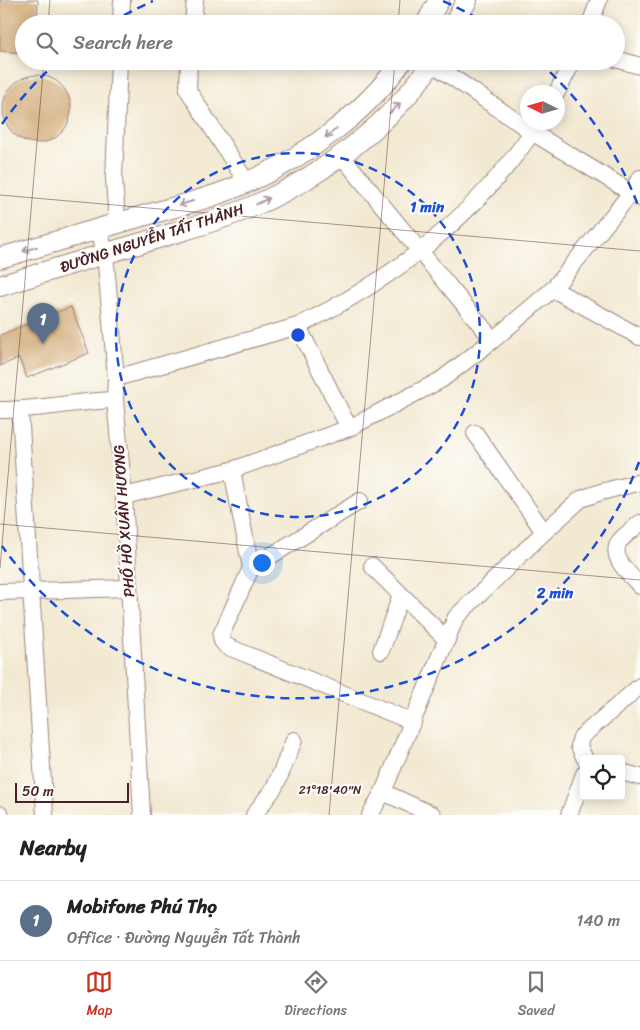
<!DOCTYPE html>
<html lang="en">
<head>
<meta charset="utf-8">
<style>
	body { margin:0; font-family:Sriracha,sans-serif; background:#f2f2f2; color:#222 }
	.controls { position:absolute; right:15px; bottom:15px; display:grid; overflow:hidden; border-radius:5px; box-shadow:0 2px 12px #0003 }
	.controls button { width:45px; height:45px; display:grid; place-items:center; padding:0; border:0; border-bottom:1px solid #e0e0e0; background:#fff; color:#222; font:25px sans-serif }
	.compass { position:absolute; left:520px; top:85px; width:45px; height:45px; border-radius:50%; background:#fff; box-shadow:0 2px 12px #0003; rotate:275deg }
	.scale { position:absolute; left:15px; bottom:12px; width:114px; box-sizing:border-box; padding-left:5px; border:2px solid #4a1f2b; border-top:0; font-size:14px; line-height:18px; white-space:nowrap; color:#4a1f2b; -webkit-text-stroke:4px #fdfcf7; paint-order:stroke }
	.you { position:absolute; left:261px; top:562px; width:18px; height:18px; margin:-12px; border:4px solid #fff; border-radius:50%; background:#1a73e8; box-shadow:0 0 0 8px #1a73e833 }
	.badge { display:grid; place-items:center; width:32px; height:32px; border-radius:50%; background:#c8321e; color:#fff; font-size:16px; font-weight:700 }
	.pin { position:absolute; translate:-50% -41px; filter:drop-shadow(0 1px 2px #0008) }
	.pin::after { content:''; position:absolute; top:26px; width:18px; height:15px; background:inherit; clip-path:polygon(0 0,100% 0,50% 100%) }
	.list { margin:0; padding:0; list-style:none }
	h2 { display:flex; justify-content:space-between; align-items:center; height:65px; margin:0; padding:0 20px; font-size:21px }
	h2 small { font-size:16px; font-weight:400; color:#767676 }
	.list li { display:grid; grid-template-columns:32px 1fr auto; gap:15px; align-items:center; box-sizing:border-box; height:80px; padding:0 20px; border-top:1px solid #e0e0e0 }
	.list b { display:block; font-size:19px; white-space:nowrap }
	.list p { margin:0; font-size:16px; white-space:nowrap; color:#767676 }
	.list em { font-size:16px; font-style:normal; color:#767676 }
	.icon { flex:none; width:28px; height:28px; fill:none; stroke:currentColor; stroke-width:2; stroke-linecap:round; stroke-linejoin:round }
	.map { position:relative; flex:none; width:640px; height:815px; overflow:hidden }
	.search { position:absolute; background:#fff; box-shadow:0 2px 12px #0003; left:15px; right:15px; top:15px; height:55px; display:flex; align-items:center; gap:12px; box-sizing:border-box; padding:0 18px; border-radius:28px; color:#767676; font-size:19px }
	.sheet { height:145px; background:#fff }
	nav { display:flex; justify-content:space-around; align-items:center; box-sizing:border-box; height:70px; border-top:1px solid #e0e0e0; background:#fff; font-size:14px; color:#767676 }
	nav a { display:grid; justify-items:center; gap:2px }
	nav .on { color:#c8321e }
	.map>svg:first-child { display:block }
	.building { fill:#cfa772 }
	.lines { fill:none; stroke-linecap:round; stroke-linejoin:round }
	.minor-casing { stroke:#9e847e; stroke-width:18 }
	.major-casing { stroke:#9e847e; stroke-width:22 }
	.minor { stroke:#fff; stroke-width:16 }
	.major { stroke:#fff; stroke-width:20 }
	.oneway { stroke:#ae9aa0 }
	.ticks { fill:none; stroke:#4a1f2b; stroke-width:1; stroke-opacity:0.45 }
	.ring { fill:none; stroke:#1d4ed8; stroke-width:2.5; stroke-dasharray:9 6 }
	.labels { text-anchor:middle; stroke-width:4.5; stroke-linejoin:round; paint-order:stroke }
	.street-label { font-size:15px; fill:#4a1f2b; stroke:#fdfcf7 }
	.ticks-label { font-size:12px; text-anchor:middle; fill:#4a1f2b; stroke:#fdfcf7; stroke-width:4.5; stroke-linejoin:round; paint-order:stroke }
	.centre { fill:#1d4ed8; stroke:#fdfcf7; stroke-width:2.5 }
	.ring-label { font-size:15px; text-anchor:middle; font-weight:bold; fill:#1d4ed8; stroke:#fdfcf7; stroke-width:4.5; stroke-linejoin:round; paint-order:stroke }
</style>
</head>
<body>
<div class="map">
<svg width="640" height="815" viewBox="0 0 640 815">
	<rect width="100%" height="100%" fill="#fdfcf7"/>
	<filter id="ink" filterUnits="userSpaceOnUse"><feTurbulence type="fractalNoise" baseFrequency=".02" numOctaves="2"/><feDisplacementMap in="SourceGraphic" scale="10" xChannelSelector="R" yChannelSelector="G"/><feConvolveMatrix kernelMatrix="1 2 1 2 8 2 1 2 1" color-interpolation-filters="sRGB"/></filter>
	<filter id="wash" filterUnits="userSpaceOnUse"><feTurbulence type="fractalNoise" baseFrequency=".0096" numOctaves="4" result="noise"/><feDisplacementMap in="SourceGraphic" scale="20" xChannelSelector="R" yChannelSelector="G"/><feGaussianBlur stdDeviation="1.12" result="paint"/><feColorMatrix in="noise" values="0 0 0 0 0 0 0 0 0 0 0 0 0 0 0 0 0 1.4 0 .05"/><feComposite in="paint" operator="in"/></filter>
	<g filter="url(#wash)">
		<rect width="100%" height="100%" fill="#f2e9d2"/>
		<g id="blocks">
			<!-- building -->
			<g class="building">
				<path d="M0,0H38L37,24H24V53L0,51Z"/>
				<circle cx="37" cy="109" r="34"/>
				<path d="M71,307L89,353L27,378L19,358L0,366V335Z"/>
			</g>
		</g>
	</g>
	<g filter="url(#ink)">
		<use href="#blocks" fill-opacity="0" stroke="#9e847e" stroke-width="1"/>
		<g class="lines">
			<!-- minor casing -->
			<g class="minor-casing">
				<g id="minor">
					<path d="M121,24L122,0"/>
					<path d="M193,24L195,0"/>
					<path d="M590,24L599,0"/>
					<path d="M616,59L640,66"/>
					<path d="M189,61L188,90L247,183"/>
					<path d="M429,61L532,132L640,198"/>
					<path d="M557,92L573,61"/>
					<path d="M341,155L493,340"/>
					<path d="M117,223L114,178L119,61"/>
					<path d="M99,228L105,253L116,378L115,400L124,496L142,815"/>
					<path d="M553,289L640,337"/>
					<path d="M298,326L349,428"/>
					<path d="M116,378L298,326C396,278 478,215 539,122"/>
					<path d="M0,410C39,410 76,401 115,400"/>
					<path d="M20,410L45,815"/>
					<path d="M475,433L544,532"/>
					<path d="M232,470L251,568L221,635L222,641L226,646L413,722"/>
					<path d="M124,496L232,470L349,428L441,380L493,340L553,289L631,193L640,178"/>
					<path d="M640,523C634,529 624,535 619,542C609,558 631,575 640,586"/>
					<path d="M372,566L447,640"/>
					<path d="M251,568L360,501"/>
					<path d="M0,592L129,588"/>
					<path d="M381,651L401,595"/>
					<path d="M585,759L579,746L581,737L640,686"/>
					<path d="M621,772L640,777"/>
					<path d="M383,792L433,815"/>
					<path d="M0,814L1,815"/>
					<path d="M254,815L274,788L281,773L294,740"/>
					<path d="M370,815L383,792L456,617L544,532L581,499L601,492L640,482"/>
					<path d="M569,815L584,774"/>
				</g>
			</g>
			<!-- major casing -->
			<g class="major-casing">
				<g id="major">
					<path d="M426,24L439,0"/>
					<path d="M454,24L467,0"/>
					<path d="M0,258C44,245 88,232 132,219C170,208 211,199 248,182C307,156 364,114 402,61"/>
					<path d="M0,286C48,271 96,256 145,242C182,230 220,221 256,205C322,176 393,123 433,61"/>
				</g>
			</g>
			<!-- minor -->
			<use href="#minor" class="minor"/>
			<!-- major -->
			<use href="#major" class="major"/>
		</g>
		<!-- one-way arrows -->
		<defs><path id="oneway-shaft" d="M-6 0H5M1.5-3L5.5 0L1.5 3" fill="none" stroke-width="1.6" stroke-linecap="round" stroke-linejoin="round" transform="scale(1.25)"/></defs>
		<g class="oneway">
			<use href="#oneway-shaft" transform="translate(395 108) rotate(-44)"/>
			<use href="#oneway-shaft" transform="translate(331 133) rotate(141)"/>
			<use href="#oneway-shaft" transform="translate(263 201) rotate(-26)"/>
			<use href="#oneway-shaft" transform="translate(186 203) rotate(164)"/>
			<use href="#oneway-shaft" transform="translate(30 249) rotate(163)"/>
		</g>
	</g>
	<!-- ticks -->
	<path class="ticks" d="M48,24L50,0M398,24L400,0M0,195L640,251M0,524L640,580M0,568L44,61M329,815L395,61"/>
	<!-- distance rings -->
	<g class="ring">
		<circle cx="298" cy="335" r="182"/>
		<path d="M639 462A364 364 0 0 1 2 546M2 124A364 364 0 0 1 57 62M111 23A364 364 0 0 1 153 1M443 1A364 364 0 0 1 485 23M539 62A364 364 0 0 1 639 208"/>
	</g>
	<g class="labels">
		<!-- street labels -->
		<g class="street-label">
			<text transform="translate(152 238) rotate(-18)" y="5">ĐƯỜNG NGUYỄN TẤT THÀNH</text>
			<text transform="translate(124 521) rotate(-94)" y="5">PHỐ HỒ XUÂN HƯƠNG</text>
		</g>
	</g>
	<g class="ticks-label">
		<text x="330" y="794">21°18'40"N</text>
	</g>
	<circle cx="298" cy="335" r="8" class="centre"/>
	<g class="ring-label">
		<text x="427" y="212">1 min</text>
		<text x="555" y="598">2 min</text>
	</g>
</svg>
<div class="controls">
<button><svg class="icon" aria-label="locate" viewBox="0 0 24 24"><circle cx="12" cy="12" r="6"/><path d="M12 2v4M12 18v4M2 12h4M18 12h4"/></svg></button>
</div>
<svg class="compass" viewBox="-18 -18 36 36"><path d="M0-13l5 13h-10z" fill="#e53935"/><path d="M0 13l5-13h-10z" fill="#767676"/></svg>
<div class="scale">50 m</div>
<div class="you"></div>
<div class="pin badge" style="left:43px;top:344px;background:#5c6f8a">1</div>
<div class="search"><svg class="icon" aria-label="search" viewBox="0 0 24 24"><circle cx="10" cy="10" r="6"/><path d="M15 15l6 6"/></svg>Search here</div>
</div>
<section class="sheet">
<h2>Nearby<small></small></h2>
<ul class="list">
<li><span class="badge" style="background:#5c6f8a">1</span><div><b>Mobifone Phú Thọ</b><p>Office · Đường Nguyễn Tất Thành</p></div><em>140 m</em></li>
</ul>
</section>
<nav>
<a class="on"><svg class="icon" aria-label="map" viewBox="0 0 24 24"><path d="M3 6l6-2 6 2 6-2v14l-6 2-6-2-6 2zM9 4v14M15 6v14"/></svg>Map</a>
<a><svg class="icon" aria-label="directions" viewBox="0 0 24 24"><path d="M12 3l9 9-9 9-9-9zM9 14v-3h6M13 9l2 2-2 2"/></svg>Directions</a>
<a><svg class="icon" aria-label="saved" viewBox="0 0 24 24"><path d="M7 4h10v16l-5-4-5 4z"/></svg>Saved</a>
</nav>
</body>
</html>
